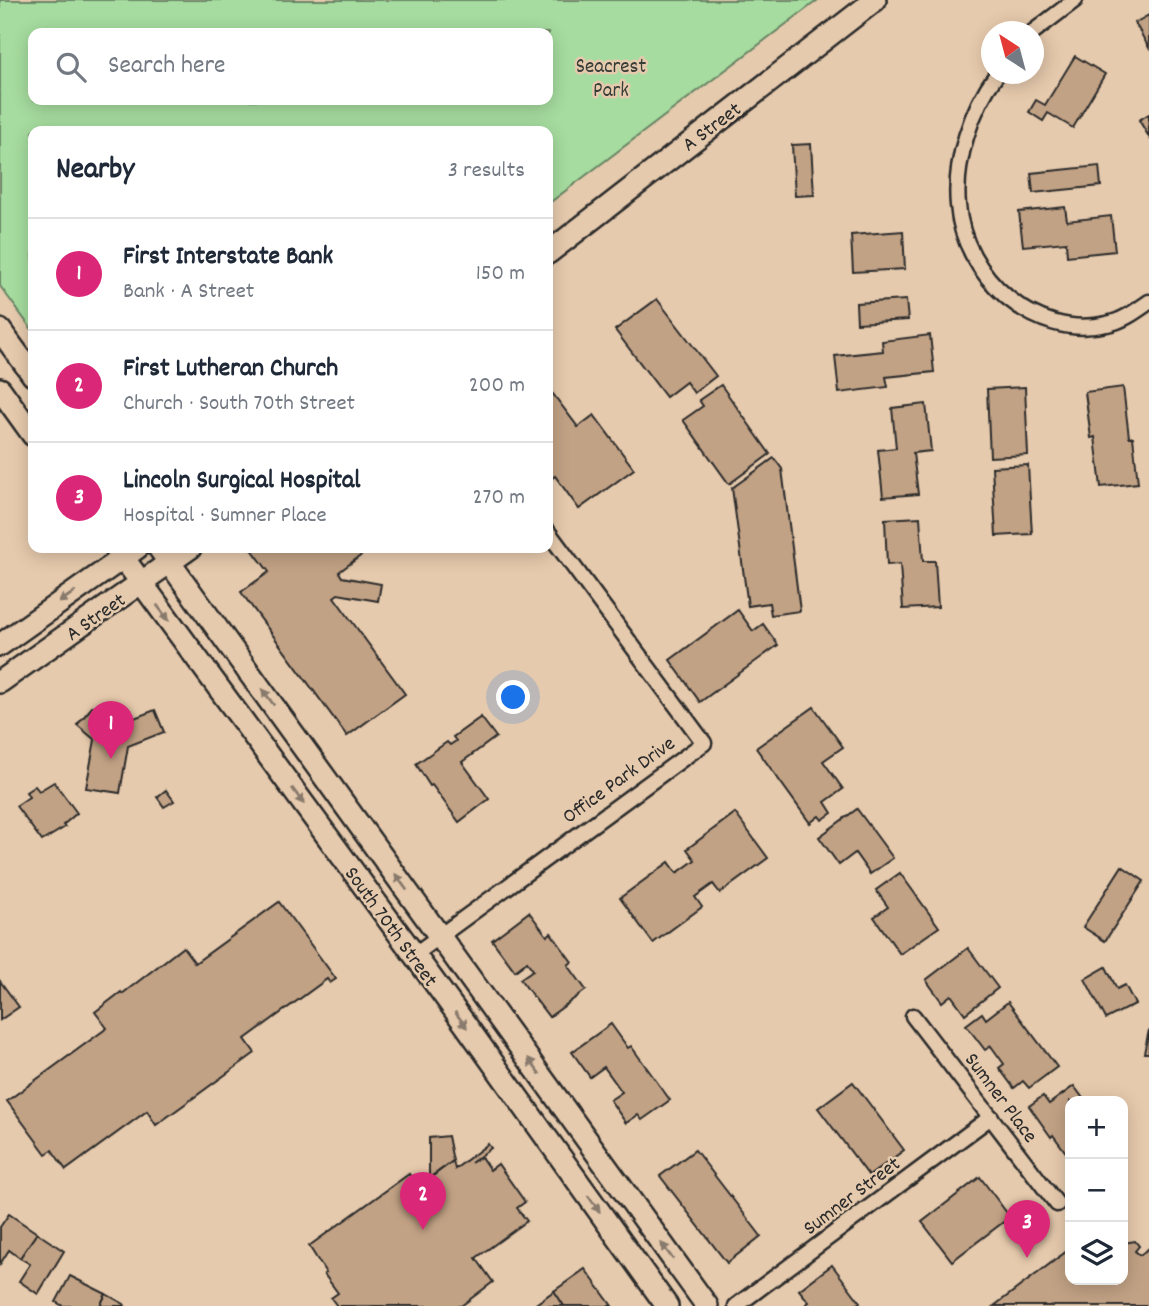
<!DOCTYPE html>
<html lang="en">
<head>
<meta charset="utf-8">
<style>
	body { margin:0; font-family:Dekko,sans-serif; background:#f6f6f7; color:#1f2937 }
	.controls { position:absolute; right:21px; bottom:21px; display:grid; overflow:hidden; border-radius:14px; box-shadow:0 4px 18px #0003 }
	.controls button { width:63px; height:63px; display:grid; place-items:center; padding:0; border:0; border-bottom:2px solid #e0e1e3; background:#fff; color:#1f2937; font:35px sans-serif }
	.compass { position:absolute; left:981px; top:21px; width:63px; height:63px; border-radius:50%; background:#fff; box-shadow:0 4px 18px #0003; rotate:324deg }
	.you { position:absolute; left:514px; top:698px; width:24px; height:24px; margin:-18px; border:5px solid #fff; border-radius:50%; background:#1a73e8; box-shadow:0 0 0 10px #1a73e833 }
	.badge { display:grid; place-items:center; width:46px; height:46px; border-radius:50%; background:#db2777; color:#fff; font-size:23px; font-weight:700 }
	.pin { position:absolute; translate:-50% -58px; filter:drop-shadow(0 2px 4px #0008) }
	.pin::after { content:''; position:absolute; top:37px; width:24px; height:21px; background:inherit; clip-path:polygon(0 0,100% 0,50% 100%) }
	.list { margin:0; padding:0; list-style:none }
	h2 { display:flex; justify-content:space-between; align-items:center; height:91px; margin:0; padding:0 28px; font-size:30px }
	h2 small { font-size:23px; font-weight:400; color:#747a83 }
	.list li { display:grid; grid-template-columns:46px 1fr auto; gap:21px; align-items:center; box-sizing:border-box; height:112px; padding:0 28px; border-top:2px solid #e0e1e3 }
	.list b { display:block; font-size:26px; white-space:nowrap }
	.list p { margin:0; font-size:23px; white-space:nowrap; color:#747a83 }
	.list em { font-size:23px; font-style:normal; color:#747a83 }
	.icon { flex:none; width:38px; height:38px; fill:none; stroke:currentColor; stroke-width:2; stroke-linecap:round; stroke-linejoin:round }
	.map { position:relative; flex:none; width:1149px; height:1306px; overflow:hidden }
	.search { position:absolute; background:#fff; box-shadow:0 4px 18px #0003; left:28px; top:28px; width:525px; height:77px; display:flex; align-items:center; gap:18px; box-sizing:border-box; padding:0 24px; border-radius:14px; color:#747a83; font-size:26px }
	.panel { position:absolute; background:#fff; box-shadow:0 4px 18px #0003; left:28px; top:126px; width:525px; height:427px; border-radius:14px }
	.map>svg:first-child { display:block }
	.green { fill:#a6dc9f; stroke:#688465; stroke-width:2; fill-rule:evenodd }
	.building { fill:#c2a285; stroke:#2b2b2b; stroke-width:2 }
	.lines { fill:none; stroke-linecap:round; stroke-linejoin:round }
	.street-casing { stroke:#2b2b2b; stroke-width:19 }
	.secondary-casing { stroke:#2b2b2b; stroke-width:26 }
	.street { stroke:#e6caad; stroke-width:14 }
	.secondary { stroke:#e6caad; stroke-width:21 }
	.oneway { fill:#887a6c }
	.labels { text-anchor:middle; stroke-width:5; stroke-linejoin:round; paint-order:stroke }
	.park-label { font-size:21px; fill:#373d37; stroke:#e6caad }
	.street-label { font-size:21px; fill:#2b2b2b; stroke:#e6caad }
</style>
</head>
<body>
<div class="map">
<svg width="1149" height="1306" viewBox="0 0 1149 1306">
	<rect width="100%" height="100%" fill="#e6caad"/>
	<filter id="ink" filterUnits="userSpaceOnUse"><feTurbulence type="fractalNoise" baseFrequency=".0143" numOctaves="2"/><feDisplacementMap in="SourceGraphic" scale="14" xChannelSelector="R" yChannelSelector="G"/><feConvolveMatrix kernelMatrix="1 2 1 2 8 2 1 2 1" color-interpolation-filters="sRGB"/></filter>
	<g filter="url(#ink)">
		<!-- green -->
		<path class="green" d="M0,0H818L548,204V131H33V331L0,286ZM33,33H548V100H33Z"/>
		<!-- building -->
		<g class="building">
			<path d="M1149,15V48L1135,23Z"/>
			<path d="M1075,56L1105,74L1073,128L1048,113L1043,121L1029,112L1036,100L1045,105Z"/>
			<path d="M1149,114V137L1139,120Z"/>
			<path d="M811,144L814,195L795,196L792,145Z"/>
			<path d="M1099,166L1101,186L1033,193L1031,173Z"/>
			<path d="M1065,207L1067,221L1111,216L1115,251L1067,256L1066,242L1023,246L1019,212Z"/>
			<path d="M903,231L905,269L853,272L851,235Z"/>
			<path d="M657,299L716,376L694,393L686,382L666,397L615,330Z"/>
			<path d="M906,300L908,320L857,323L856,303Z"/>
			<path d="M930,335L934,372L886,377L888,387L839,393L835,356L883,351L882,341Z"/>
			<path d="M721,385L770,454L729,484L683,420L703,406L699,400Z"/>
			<path d="M1025,387L1028,455L990,457L987,389Z"/>
			<path d="M1123,387L1129,437H1133L1138,483L1101,487L1095,437L1091,438L1085,392Z"/>
			<path d="M553,394L578,427L594,415L634,469L579,509L555,476L548,481V398Z"/>
			<path d="M926,404L931,451L913,453L918,494L883,497L878,450L896,448L892,408Z"/>
			<path d="M774,458L782,469L800,611L771,615L769,603L748,606L732,488Z"/>
			<path d="M1028,465L1032,534L996,536L992,467Z"/>
			<path d="M920,517L923,561H935L938,607L903,609L900,564L887,565L885,519Z"/>
			<path d="M251,548H371L339,572L342,577L381,584L378,601L338,594L334,597L405,694L347,736L241,592L269,572Z"/>
			<path d="M738,610L753,631L763,624L778,645L700,702L670,660Z"/>
			<path d="M93,706L116,725L155,710L164,732L128,746L120,793L86,788L95,740L77,725Z"/>
			<path d="M814,707L843,747L823,761L843,789L825,802L832,813L822,820L819,816L810,823L756,748Z"/>
			<path d="M481,717L496,737L462,762L489,799L459,822L432,785L430,786L416,764L447,742L450,745L456,741L453,737Z"/>
			<path d="M54,782L77,813L63,825L65,827L42,841L16,806L29,797L26,792L35,786L39,791Z"/>
			<path d="M166,790L174,801L164,807L157,797Z"/>
			<path d="M857,809L893,858L870,874L855,853L839,865L819,837Z"/>
			<path d="M735,813L768,858L720,893L713,884L695,897L702,907L653,943L620,898L669,862L677,873L695,860L687,849Z"/>
			<path d="M1122,866L1144,881L1105,941L1083,927Z"/>
			<path d="M900,873L939,927L900,954L874,917L888,907L876,890Z"/>
			<path d="M279,902L336,979L330,983L327,979L245,1039L255,1053L156,1125L147,1111L66,1170L52,1150L46,1154L7,1101L107,1028L95,1012L121,992L122,994L183,947L195,963Z"/>
			<path d="M529,912L547,936L551,933L572,962L568,965L586,990L549,1017L520,979L533,970L527,962L515,971L492,940Z"/>
			<path d="M968,948L998,988L965,1014L951,995L942,1002L926,980Z"/>
			<path d="M1106,967L1117,989L1125,985L1135,1004L1106,1019L1085,979Z"/>
			<path d="M0,981L19,1007L0,1020Z"/>
			<path d="M1008,1002L1057,1067L1029,1088L1023,1081L1014,1088L999,1068L1004,1064L991,1046L985,1050L966,1025L982,1013L986,1019Z"/>
			<path d="M611,1024L628,1048L631,1046L670,1100L642,1120L638,1115L626,1123L610,1100L622,1092L604,1067L590,1077L572,1052Z"/>
			<path d="M1149,1030V1053H1144Z"/>
			<path d="M853,1082L904,1150L869,1176L818,1108Z"/>
			<path d="M1074,1086L1085,1101H1070V1158L1053,1135L1051,1137L1029,1106L1043,1096L1049,1104Z"/>
			<path d="M448,1136L453,1161L429,1178V1138Z"/>
			<path d="M488,1144L491,1148L471,1163L481,1157L490,1170L498,1164L525,1202L517,1208L527,1221L476,1258L493,1282L461,1306H337L331,1298L338,1293L324,1274L326,1273L309,1246L409,1174L418,1187L453,1161L455,1169Z"/>
			<path d="M695,1150L761,1236L727,1263L660,1176Z"/>
			<path d="M980,1177L1010,1217L952,1261L922,1222Z"/>
			<path d="M9,1214L37,1233L20,1258L9,1250L0,1264V1227Z"/>
			<path d="M37,1233L64,1251L38,1294L19,1281L30,1264L20,1258Z"/>
			<path d="M1135,1241L1139,1246L1135,1251L1140,1255L1149,1248V1306H994L1067,1251L1070,1255V1280H1123V1243Z"/>
			<path d="M832,1265L860,1302L855,1306H804L809,1302L799,1290Z"/>
			<path d="M585,1269L612,1306H564L554,1291Z"/>
			<path d="M70,1276L106,1294L100,1306H63L56,1302Z"/>
			<path d="M554,1291L564,1306H533Z"/>
			<path d="M106,1294L124,1304L125,1306H100Z"/>
		</g>
		<g class="lines">
			<!-- street casing -->
			<g class="street-casing">
				<g id="street">
					<path d="M1033,32L1075,0"/>
					<path d="M997,74C971,109 954,161 958,205C963,275 1034,341 1107,324C1123,321 1136,311 1149,302"/>
					<path d="M414,955L704,743L548,532"/>
					<path d="M913,1016L1057,1204"/>
					<path d="M736,1306L991,1117"/>
				</g>
			</g>
			<!-- secondary casing -->
			<g class="secondary-casing">
				<g id="secondary">
					<path d="M548,253L875,0"/>
					<path d="M0,330L33,375"/>
					<path d="M0,389L33,435"/>
					<path d="M116,548L465,1024L667,1306"/>
					<path d="M159,548L707,1306"/>
					<path d="M0,645L137,548"/>
					<path d="M0,682L190,548"/>
				</g>
			</g>
			<!-- street -->
			<use href="#street" class="street"/>
			<!-- secondary -->
			<use href="#secondary" class="secondary"/>
		</g>
		<!-- one-way arrows -->
		<defs><path id="oneway-solid" d="M-6-.8H1V-3.2L6.5 0L1 3.2V.8H-6Z" transform="scale(1.75)"/></defs>
		<g class="oneway">
			<use href="#oneway-solid" transform="translate(67 597) rotate(145)"/>
			<use href="#oneway-solid" transform="translate(163 613) rotate(53)"/>
			<use href="#oneway-solid" transform="translate(268 697) rotate(-126)"/>
			<use href="#oneway-solid" transform="translate(298 796) rotate(54)"/>
			<use href="#oneway-solid" transform="translate(401 882) rotate(-126)"/>
			<use href="#oneway-solid" transform="translate(461 1020) rotate(53)"/>
			<use href="#oneway-solid" transform="translate(534 1066) rotate(-126)"/>
			<use href="#oneway-solid" transform="translate(594 1204) rotate(54)"/>
			<use href="#oneway-solid" transform="translate(667 1251) rotate(-126)"/>
		</g>
	</g>
	<g class="labels">
		<!-- park labels -->
		<g class="park-label">
			<text x="611" y="72">Seacrest<tspan x="611" dy="24">Park</tspan></text>
		</g>
		<!-- street labels -->
		<g class="street-label">
			<text transform="translate(711 126) rotate(-37)" y="7">A Street</text>
			<text transform="translate(95 616) rotate(-35)" y="7">A Street</text>
			<text transform="translate(618 779) rotate(-36)" y="7">Office Park Drive</text>
			<text transform="translate(392 926) rotate(54)" y="7">South 70th Street</text>
			<text transform="translate(1002 1097) rotate(53)" y="7">Sumner Place</text>
			<text transform="translate(851 1195) rotate(-37)" y="7">Sumner Street</text>
		</g>
	</g>
</svg>
<div class="controls">
<button>+</button>
<button>−</button>
<button><svg class="icon" aria-label="layers" viewBox="0 0 24 24"><path d="M12 4l9 5-9 5-9-5zM3 14l9 5 9-5"/></svg></button>
</div>
<svg class="compass" viewBox="-18 -18 36 36"><path d="M0-13l5 13h-10z" fill="#e53935"/><path d="M0 13l5-13h-10z" fill="#747a83"/></svg>
<div class="you"></div>
<div class="pin badge" style="left:111px;top:759px">1</div>
<div class="pin badge" style="left:423px;top:1230px">2</div>
<div class="pin badge" style="left:1027px;top:1258px">3</div>
<div class="search"><svg class="icon" aria-label="search" viewBox="0 0 24 24"><circle cx="10" cy="10" r="6"/><path d="M15 15l6 6"/></svg>Search here</div>
<section class="panel">
<h2>Nearby<small>3 results</small></h2>
<ul class="list">
<li><span class="badge">1</span><div><b>First Interstate Bank</b><p>Bank · A Street</p></div><em>150 m</em></li>
<li><span class="badge">2</span><div><b>First Lutheran Church</b><p>Church · South 70th Street</p></div><em>200 m</em></li>
<li><span class="badge">3</span><div><b>Lincoln Surgical Hospital</b><p>Hospital · Sumner Place</p></div><em>270 m</em></li>
</ul>
</section>
</div>
</body>
</html>
